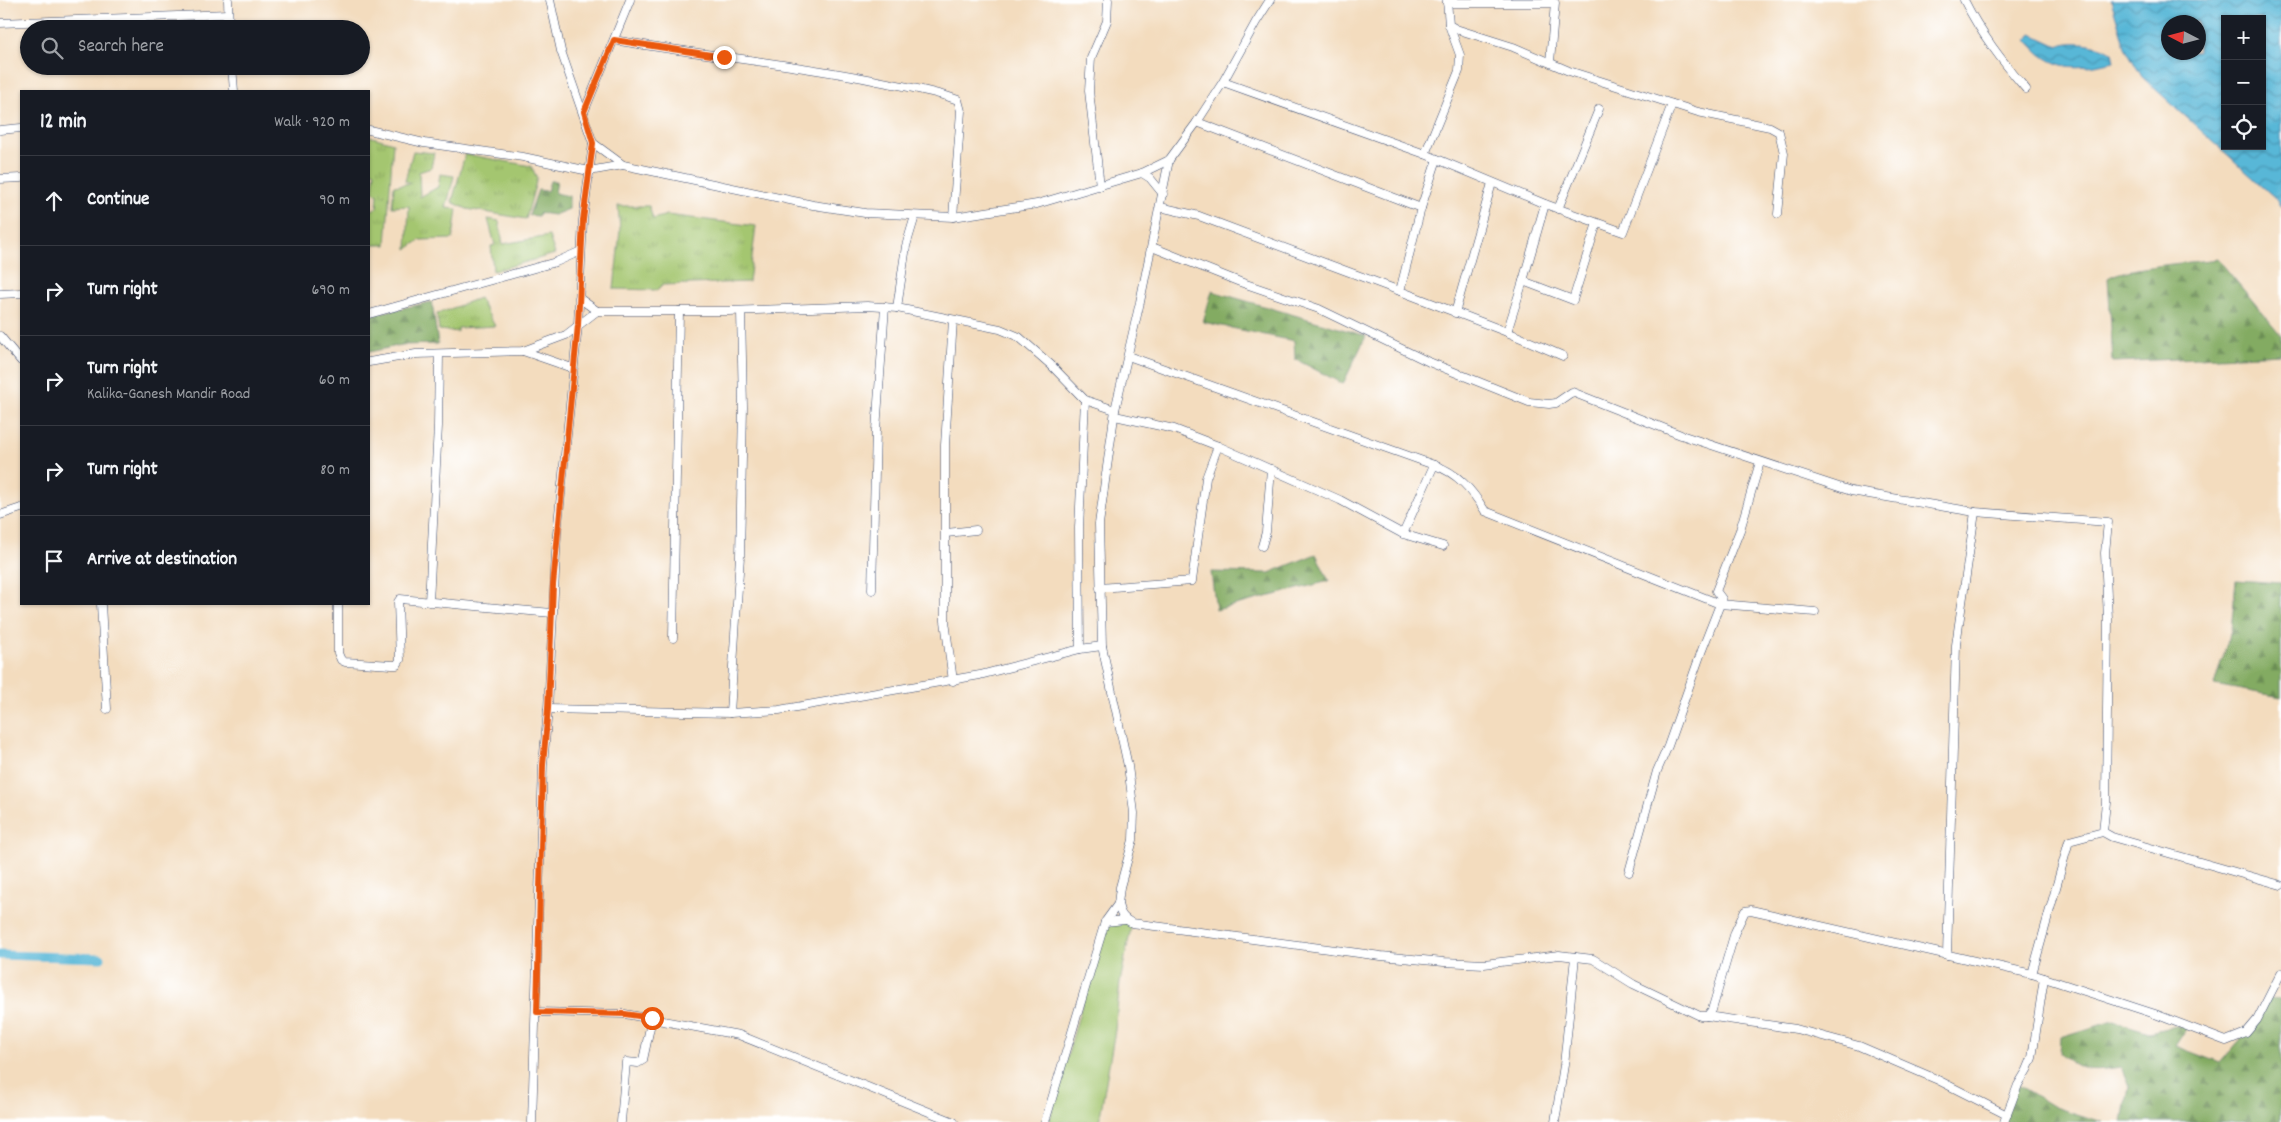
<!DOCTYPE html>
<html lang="en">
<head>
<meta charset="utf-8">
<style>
	body { margin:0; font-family:Dekko,sans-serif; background:#242831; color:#f1f3f6 }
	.controls { position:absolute; right:15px; top:15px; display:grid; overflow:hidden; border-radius:0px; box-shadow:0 1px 4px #0004 }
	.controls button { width:45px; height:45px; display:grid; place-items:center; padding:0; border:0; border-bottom:1px solid #363941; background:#171b24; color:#f1f3f6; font:25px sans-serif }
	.compass { position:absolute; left:2161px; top:15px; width:45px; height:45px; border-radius:50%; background:#171b24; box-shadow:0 1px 4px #0004; rotate:276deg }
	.stop { position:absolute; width:15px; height:15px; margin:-11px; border:4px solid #ea580c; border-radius:50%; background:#fff }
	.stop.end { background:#ea580c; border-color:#fff; box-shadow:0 1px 5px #0008 }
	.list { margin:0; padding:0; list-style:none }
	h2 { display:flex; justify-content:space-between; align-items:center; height:65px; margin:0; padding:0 20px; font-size:21px }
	h2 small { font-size:16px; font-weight:400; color:#9ea1a6 }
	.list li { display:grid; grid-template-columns:32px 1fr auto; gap:15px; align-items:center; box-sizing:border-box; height:90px; padding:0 20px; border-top:1px solid #363941 }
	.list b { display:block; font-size:19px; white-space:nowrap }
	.list p { margin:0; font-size:16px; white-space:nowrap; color:#9ea1a6 }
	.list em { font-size:16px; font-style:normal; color:#9ea1a6 }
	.icon { flex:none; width:28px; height:28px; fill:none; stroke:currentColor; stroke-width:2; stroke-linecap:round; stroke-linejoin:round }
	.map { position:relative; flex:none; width:2281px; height:1122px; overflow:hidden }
	.search { position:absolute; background:#171b24; box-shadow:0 1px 4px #0004; left:20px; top:20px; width:350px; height:55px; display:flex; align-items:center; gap:12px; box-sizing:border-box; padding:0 18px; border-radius:28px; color:#9ea1a6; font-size:19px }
	.panel { position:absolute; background:#171b24; box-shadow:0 1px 4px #0004; left:20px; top:90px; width:350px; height:515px; border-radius:0px }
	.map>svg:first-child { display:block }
	.grass { fill:url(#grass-tufts); stroke:#607a66 }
	.forest { fill:url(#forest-firs); stroke:#4f6d60 }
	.park { fill:#a4c66f; stroke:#607a66 }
	.water { fill:url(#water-waves); stroke:#3a739a; fill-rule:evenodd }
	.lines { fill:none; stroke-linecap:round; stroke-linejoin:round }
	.canal { stroke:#58b7d7; stroke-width:9 }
	.street-casing { stroke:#3b496c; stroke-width:9 }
	.street { stroke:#fff; stroke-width:8 }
	.route { stroke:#ea580c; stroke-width:6 }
</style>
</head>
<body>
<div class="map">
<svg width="2281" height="1122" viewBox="0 0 2281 1122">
	<defs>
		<pattern id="grass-tufts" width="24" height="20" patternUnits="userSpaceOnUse" patternTransform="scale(1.25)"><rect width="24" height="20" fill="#a4c66f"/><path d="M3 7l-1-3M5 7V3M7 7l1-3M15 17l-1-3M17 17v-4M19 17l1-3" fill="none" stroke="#8daa63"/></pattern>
		<pattern id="forest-firs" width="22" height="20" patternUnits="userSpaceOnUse" patternTransform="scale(1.25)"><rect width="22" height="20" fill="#83ab62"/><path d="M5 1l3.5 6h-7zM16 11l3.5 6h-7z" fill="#6a8c54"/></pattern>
		<pattern id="water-waves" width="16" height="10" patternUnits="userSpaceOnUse" patternTransform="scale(1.25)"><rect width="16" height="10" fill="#58b7d7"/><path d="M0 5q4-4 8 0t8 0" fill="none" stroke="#4895b2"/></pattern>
	</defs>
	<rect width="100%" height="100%" fill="#fff"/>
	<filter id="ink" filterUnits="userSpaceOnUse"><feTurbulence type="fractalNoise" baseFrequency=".02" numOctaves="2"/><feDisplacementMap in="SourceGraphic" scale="10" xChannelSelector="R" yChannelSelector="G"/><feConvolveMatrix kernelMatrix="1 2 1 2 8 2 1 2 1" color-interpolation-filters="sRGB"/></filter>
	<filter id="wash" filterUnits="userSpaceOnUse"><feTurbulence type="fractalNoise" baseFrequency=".0096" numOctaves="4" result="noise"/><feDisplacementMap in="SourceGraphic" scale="20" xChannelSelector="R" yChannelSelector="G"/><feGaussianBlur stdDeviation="1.12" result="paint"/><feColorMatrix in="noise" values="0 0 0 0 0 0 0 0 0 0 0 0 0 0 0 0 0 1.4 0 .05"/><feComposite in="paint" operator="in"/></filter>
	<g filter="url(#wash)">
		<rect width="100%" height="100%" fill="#f3dcbe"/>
		<!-- grass -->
		<g class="grass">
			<path d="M369,136L393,143L386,245H369V211L377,208L378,195L372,191L375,172L369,170Z"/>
			<path d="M413,151L434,153L431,168L419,172L420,197L438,187L440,174L454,176L446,208L457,209L453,239L420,240L407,249L409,206L392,207L394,186L411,183L405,181Z"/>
			<path d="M465,154L531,166L537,178L526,219L467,209L452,202Z"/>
			<path d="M618,206H649L653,219L667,215L756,226L749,282L662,285L657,290L614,289L620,230Z"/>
			<path d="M488,219L499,221L503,244L549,236L555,254L493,271L491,246L495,245Z"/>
			<path d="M479,298L495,326L458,328V332L439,330L437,314Z"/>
		</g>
		<!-- forest -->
		<g class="forest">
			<path d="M550,181H557L555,193L569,196V209L554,215L540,213L538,216L529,215L538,190L547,191Z"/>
			<path d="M2218,259L2281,335V354L2113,362L2108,278C2123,267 2195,262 2218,259Z"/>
			<path d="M1212,291L1366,336L1343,384L1295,359L1294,341L1203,322Z"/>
			<path d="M432,302L438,344L402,345L369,352V315Z"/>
			<path d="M1316,554L1329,581L1216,610L1211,572L1269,573Z"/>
			<path d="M2236,580L2281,583V697L2214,685L2231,630Z"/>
			<path d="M2268,998L2281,999V1122H2123L2129,1086L2121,1067C2092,1071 2084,1073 2060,1054L2061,1037L2113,1021L2149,1032L2176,1026H2188L2175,1046L2220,1063L2246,1033Z"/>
			<path d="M2018,1085L2054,1107L2103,1122H2004Z"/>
		</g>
		<!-- park -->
		<path class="park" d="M1105,922L1132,923L1120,982L1115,1030L1099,1122H1049Z"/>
		<!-- water -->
		<g class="water">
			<path d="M2111,0H2281V207L2274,197L2142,77L2125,47ZM2225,19H2262V146H2225ZM2168,22H2198V52H2168Z"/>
			<path d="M2032,34L2058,46C2071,39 2100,44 2112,52L2114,61C2077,70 2052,72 2027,40Z"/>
		</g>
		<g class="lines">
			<!-- canal -->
			<path class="canal" d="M0,955L101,958"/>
		</g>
	</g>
	<g filter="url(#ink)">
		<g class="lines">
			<!-- street casing -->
			<g class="street-casing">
				<g id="street">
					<path d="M228,0L229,29"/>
					<path d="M550,0L561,51L593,143L623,165L813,205L865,213L953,217L1037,204L1142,173L1169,160L1197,122L1223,82L1256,22L1270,0"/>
					<path d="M1447,0L1449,25L1456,29L1513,47L1569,71L1698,112L1770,127L1779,132L1784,153L1778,214"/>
					<path d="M1964,0C1981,34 2002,61 2026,89"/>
					<path d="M1447,3H1555L1550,62"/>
					<path d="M0,23L228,14"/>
					<path d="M614,40C700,55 787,63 873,80C901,86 932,90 958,100L961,111L953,217"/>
					<path d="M232,66L234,91"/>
					<path d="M1223,82L1425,154L1545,204L1623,232L1672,104"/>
					<path d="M584,112L630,0"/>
					<path d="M1197,122L1421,208"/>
					<path d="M0,130L21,128"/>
					<path d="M369,130L424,143L523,157L589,171L623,165"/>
					<path d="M1425,154L1459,71L1460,55L1449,25"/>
					<path d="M1437,159L1421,208L1400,291L1507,332L1523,281L1573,300L1597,223"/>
					<path d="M1142,173L1150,178L1163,194"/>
					<path d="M0,179L21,178"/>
					<path d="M1100,186L1089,91L1091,58L1107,21L1108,0"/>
					<path d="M1160,207L1199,216L1400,291"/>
					<path d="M1558,209L1599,109"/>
					<path d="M1152,247L1240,282L1319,309L1429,362L1529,402L1549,404L1556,403L1572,392L1681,435L1851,491L1975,512L2108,522L2105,553L2108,619L2106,802L2103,832L2069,841L2032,974"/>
					<path d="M1523,281L1545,204"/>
					<path d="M0,294L21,293"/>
					<path d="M579,298L597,311"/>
					<path d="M897,308L906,246L915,216"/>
					<path d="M1455,313L1492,183"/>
					<path d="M369,314L556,262L581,251"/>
					<path d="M953,320L945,445V621L953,681"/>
					<path d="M1507,332L1563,356"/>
					<path d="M0,336L21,361"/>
					<path d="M523,351L572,368"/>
					<path d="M1128,356L1434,465L1403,534"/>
					<path d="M369,362L416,354L523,351L566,335L597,311H729L867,306L897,308L1000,329L1019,337L1051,365L1085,400L1115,410L1140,302L1169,160"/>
					<path d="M1115,416L1174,429L1218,446L1340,500L1403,534L1443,546"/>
					<path d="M1434,465C1458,473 1472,490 1485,511L1720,604L1815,612"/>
					<path d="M0,515L21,508"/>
					<path d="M946,533L976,530"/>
					<path d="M1262,546L1266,532L1271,469"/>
					<path d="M1100,588L1192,581L1206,478L1218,446"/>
					<path d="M872,590L876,430L885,307"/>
					<path d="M429,602L438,426L439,354"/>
					<path d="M101,604L107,709"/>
					<path d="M338,604V653L341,660L345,662L392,665H397L400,660L398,602L400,599L552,613"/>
					<path d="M673,638L679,311"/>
					<path d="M1080,649L1102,646"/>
					<path d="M548,709L730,713L779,710L980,675L1080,649L1079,528L1085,400"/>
					<path d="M730,713L740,556L743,407L741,311"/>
					<path d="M2103,832L2112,837L2281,885"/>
					<path d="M1629,872L1657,771L1668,746L1702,650L1722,599L1716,591L1740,530L1760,462"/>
					<path d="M1118,904C1120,913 1122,918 1132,923L1381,956L1444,962L1484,964L1559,955L1593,959L1633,984L1700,1016H1707L1712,1010L1735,932L1745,911L1751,910L2032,974L2155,1014L2226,1041L2246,1033L2257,1020L2281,973"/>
					<path d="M1105,922L1125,920"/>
					<path d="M1947,955L1956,645L1975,512"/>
					<path d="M537,1012L625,1014L739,1035L954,1122"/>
					<path d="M1707,1016L1796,1029L1859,1046L1936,1079L2007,1115"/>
					<path d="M532,1122L543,765L548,709L557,534L578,325L583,220L593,143"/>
					<path d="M621,1122L626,1062L638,1063L643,1060L652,1018"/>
					<path d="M1045,1122L1105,922L1118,904L1120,887L1133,840L1134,813L1128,766L1102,646L1099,524L1115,410"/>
					<path d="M1555,1122L1564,1065L1575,957"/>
					<path d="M2004,1122L2018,1085L2027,1070L2032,1058L2044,978"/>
				</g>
			</g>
			<!-- street -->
			<use href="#street" class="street"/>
		</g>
	</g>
	<g class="lines" filter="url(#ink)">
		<!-- route -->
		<path class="route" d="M652,1018L625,1014L537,1012L543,765L548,709L553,585L578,325L583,220L593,143L584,112L614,40L724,57"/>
	</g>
</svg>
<div class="controls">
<button>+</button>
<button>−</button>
<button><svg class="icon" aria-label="locate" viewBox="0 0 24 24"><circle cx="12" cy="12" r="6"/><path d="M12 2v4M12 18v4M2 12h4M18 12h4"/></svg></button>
</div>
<svg class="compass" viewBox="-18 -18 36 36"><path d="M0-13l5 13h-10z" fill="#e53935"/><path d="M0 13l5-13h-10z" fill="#9ea1a6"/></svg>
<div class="stop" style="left:652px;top:1018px"></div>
<div class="stop end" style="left:724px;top:57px"></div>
<div class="search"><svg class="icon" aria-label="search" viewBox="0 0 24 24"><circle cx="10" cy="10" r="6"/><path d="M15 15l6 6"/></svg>Search here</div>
<section class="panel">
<h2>12 min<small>Walk · 920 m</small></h2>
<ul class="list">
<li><svg class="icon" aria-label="ahead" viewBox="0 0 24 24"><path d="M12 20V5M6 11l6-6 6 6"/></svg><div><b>Continue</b></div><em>90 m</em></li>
<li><svg class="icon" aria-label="right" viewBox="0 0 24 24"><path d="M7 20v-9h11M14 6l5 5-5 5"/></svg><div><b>Turn right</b></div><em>690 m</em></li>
<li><svg class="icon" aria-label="right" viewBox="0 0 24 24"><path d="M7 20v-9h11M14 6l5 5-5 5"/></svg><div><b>Turn right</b><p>Kalika-Ganesh Mandir Road</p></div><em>60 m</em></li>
<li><svg class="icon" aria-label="right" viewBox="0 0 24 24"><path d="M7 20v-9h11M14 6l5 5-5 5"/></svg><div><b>Turn right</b></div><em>80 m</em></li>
<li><svg class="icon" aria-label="arrive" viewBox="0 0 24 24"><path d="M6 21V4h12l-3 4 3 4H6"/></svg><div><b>Arrive at destination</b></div></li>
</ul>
</section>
</div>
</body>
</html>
